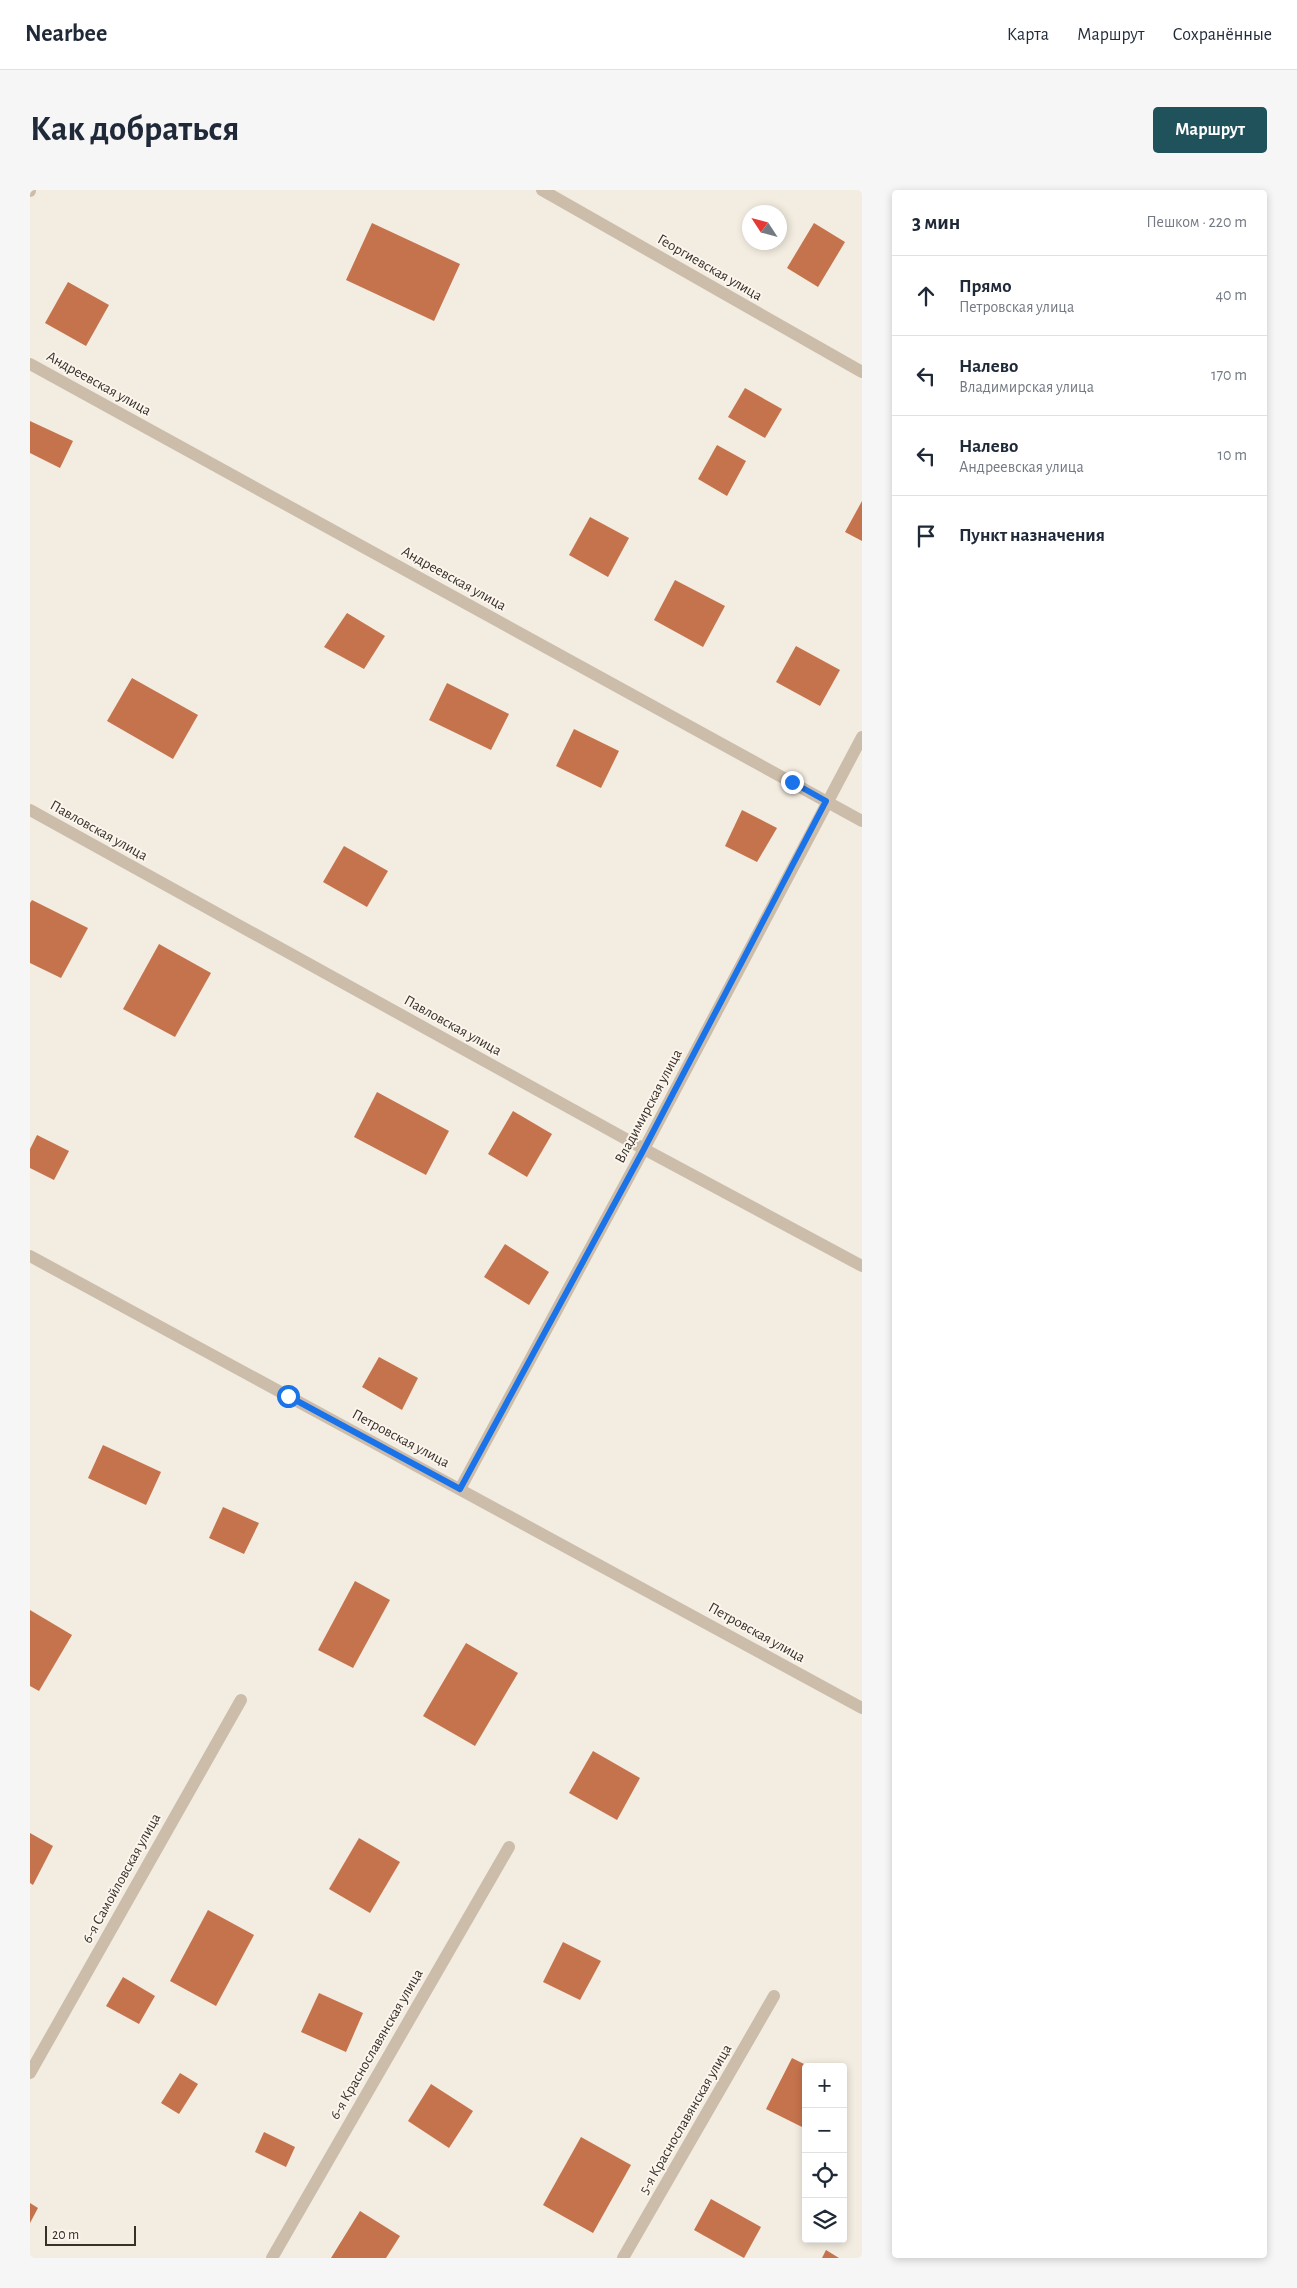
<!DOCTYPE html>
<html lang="ru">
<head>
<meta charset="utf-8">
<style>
	body { margin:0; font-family:"Alegreya Sans",sans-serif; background:#f6f6f7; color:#1f2937 }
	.controls { position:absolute; right:15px; bottom:15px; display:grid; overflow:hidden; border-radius:5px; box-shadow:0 2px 8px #0003 }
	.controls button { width:45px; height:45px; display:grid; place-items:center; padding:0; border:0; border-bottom:1px solid #e0e1e3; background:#fff; color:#1f2937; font:25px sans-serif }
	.compass { position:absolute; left:712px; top:15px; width:45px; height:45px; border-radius:50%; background:#fff; box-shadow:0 2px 8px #0003; rotate:306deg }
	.scale { position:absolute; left:15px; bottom:12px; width:91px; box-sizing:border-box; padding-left:5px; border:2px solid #3a302a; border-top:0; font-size:14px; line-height:18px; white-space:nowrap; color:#3a302a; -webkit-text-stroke:4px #faf5ed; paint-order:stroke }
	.stop { position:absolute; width:15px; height:15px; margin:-11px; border:4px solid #1a73e8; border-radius:50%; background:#fff }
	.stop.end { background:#1a73e8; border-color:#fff; box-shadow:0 1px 5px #0008 }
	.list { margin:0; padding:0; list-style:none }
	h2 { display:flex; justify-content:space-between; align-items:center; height:65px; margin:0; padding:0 20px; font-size:21px }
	h2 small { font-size:16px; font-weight:400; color:#747a83 }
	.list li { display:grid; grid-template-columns:32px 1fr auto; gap:15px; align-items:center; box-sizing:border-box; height:80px; padding:0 20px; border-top:1px solid #e0e1e3 }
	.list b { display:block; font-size:19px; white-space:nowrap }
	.list p { margin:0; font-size:16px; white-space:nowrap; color:#747a83 }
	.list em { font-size:16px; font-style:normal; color:#747a83 }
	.icon { flex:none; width:28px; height:28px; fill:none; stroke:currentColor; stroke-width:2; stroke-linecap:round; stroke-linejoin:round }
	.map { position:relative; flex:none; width:832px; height:2068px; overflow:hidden; border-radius:5px }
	header { display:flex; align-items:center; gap:30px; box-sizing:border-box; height:70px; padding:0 25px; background:#fff; border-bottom:1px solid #e0e1e3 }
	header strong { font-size:24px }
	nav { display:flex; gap:28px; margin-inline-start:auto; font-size:18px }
	.intro { display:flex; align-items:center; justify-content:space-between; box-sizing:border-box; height:120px; padding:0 30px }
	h1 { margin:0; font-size:35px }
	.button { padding:12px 22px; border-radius:5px; background:#20525b; color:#fff; font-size:18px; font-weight:700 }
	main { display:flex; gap:30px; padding:0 30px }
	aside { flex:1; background:#fff; border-radius:5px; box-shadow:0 2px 8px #0003 }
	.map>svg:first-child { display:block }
	.building { fill:#c5734c }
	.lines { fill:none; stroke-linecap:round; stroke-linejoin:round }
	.service { stroke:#ccbdab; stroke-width:12 }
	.minor { stroke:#ccbdab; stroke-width:12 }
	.route { stroke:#1a73e8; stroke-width:6 }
	.labels { text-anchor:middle; stroke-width:4; stroke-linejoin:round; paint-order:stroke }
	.street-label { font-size:15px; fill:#3a302a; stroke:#faf5ed }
</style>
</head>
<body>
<header>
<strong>Nearbee</strong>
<nav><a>Карта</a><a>Маршрут</a><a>Сохранённые</a></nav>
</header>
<div class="intro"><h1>Как добраться</h1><a class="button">Маршрут</a></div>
<main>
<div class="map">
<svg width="832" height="2068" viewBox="0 0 832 2068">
	<rect width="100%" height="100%" fill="#f3ece0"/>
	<!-- building -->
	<g class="building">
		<path d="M342,33L430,74L404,131L316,90Z"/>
		<path d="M784,33L815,52L788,97L757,78Z"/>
		<path d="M38,92L79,115L56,156L15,133Z"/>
		<path d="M715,198L752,219L735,248L698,227Z"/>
		<path d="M0,231L43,251L30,278L0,263Z"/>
		<path d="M687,255L716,271L697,306L668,289Z"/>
		<path d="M832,311V351L815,342Z"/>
		<path d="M560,327L599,348L578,387L539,365Z"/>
		<path d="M645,390L695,416L673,457L624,430Z"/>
		<path d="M317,423L355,446L334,479L294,457Z"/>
		<path d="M766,456L810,480L790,516L746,492Z"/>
		<path d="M102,488L168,525L143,569L77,531Z"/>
		<path d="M417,493L479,524L461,560L399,530Z"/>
		<path d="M544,539L589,561L571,598L526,576Z"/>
		<path d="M712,620L747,638L727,672L695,656Z"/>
		<path d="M314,656L358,681L337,717L293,692Z"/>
		<path d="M2,710L58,738L31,788L0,773V713Z"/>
		<path d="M129,754L181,783L145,847L93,819Z"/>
		<path d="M347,902L419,941L396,985L324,947Z"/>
		<path d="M483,921L522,944L497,987L458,964Z"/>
		<path d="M7,945L39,961L24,990L0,978V959Z"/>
		<path d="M475,1054L519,1082L499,1115L454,1087Z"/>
		<path d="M349,1167L388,1188L372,1220L332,1197Z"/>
		<path d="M73,1255L131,1282L116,1315L58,1288Z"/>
		<path d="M193,1317L229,1333L214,1364L179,1348Z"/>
		<path d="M325,1391L360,1410L323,1478L288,1460Z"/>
		<path d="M0,1420L42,1445L9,1501L0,1496Z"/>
		<path d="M436,1453L488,1483L445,1556L393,1526Z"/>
		<path d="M563,1561L610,1588L587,1630L539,1603Z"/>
		<path d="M0,1643L23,1656L3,1695L0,1693Z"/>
		<path d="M329,1648L370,1672L340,1723L299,1699Z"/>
		<path d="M178,1720L224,1745L186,1816L140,1791Z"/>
		<path d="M533,1752L571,1771L550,1810L513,1792Z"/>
		<path d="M93,1787L125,1806L109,1834L76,1816Z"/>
		<path d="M289,1803L333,1823L316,1862L271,1842Z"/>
		<path d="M762,1868L780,1877H776V1939L736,1919Z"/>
		<path d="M150,1883L168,1894L149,1924L131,1913Z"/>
		<path d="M401,1894L443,1921L419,1958L378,1931Z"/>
		<path d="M234,1942L265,1957L256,1977L225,1962Z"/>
		<path d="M551,1947L601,1975L563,2043L513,2015Z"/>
		<path d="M681,2009L731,2037L714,2068L664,2040Z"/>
		<path d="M0,2013L8,2018L0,2033Z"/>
		<path d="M330,2021L370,2046L356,2068H301Z"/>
		<path d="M796,2060L809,2068H792Z"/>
	</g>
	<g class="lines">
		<!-- service -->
		<g class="service">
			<path d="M0,1883L211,1510"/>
			<path d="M242,2068L479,1657"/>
			<path d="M593,2068L744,1806"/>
		</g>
		<!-- minor -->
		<g class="minor">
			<path d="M512,0L832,182"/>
			<path d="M0,1V0"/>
			<path d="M0,174L832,631"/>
			<path d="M0,620L614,959L832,1076"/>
			<path d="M0,1066L832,1518"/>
			<path d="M430,1299L614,959L832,547"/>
		</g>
	</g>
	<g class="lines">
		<!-- route -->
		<path class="route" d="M258,1206L430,1299L614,959L796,611L762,592"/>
	</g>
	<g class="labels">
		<!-- street labels -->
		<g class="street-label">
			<text transform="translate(680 77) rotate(30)" y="5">Георгиевская улица</text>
			<text transform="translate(69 193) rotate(29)" y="5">Андреевская улица</text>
			<text transform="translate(424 388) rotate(29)" y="5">Андреевская улица</text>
			<text transform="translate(69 640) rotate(29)" y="5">Павловская улица</text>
			<text transform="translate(423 835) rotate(29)" y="5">Павловская улица</text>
			<text transform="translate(618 916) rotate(-62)" y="5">Владимирская улица</text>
			<text transform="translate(371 1248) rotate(28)" y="5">Петровская улица</text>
			<text transform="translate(727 1442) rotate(29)" y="5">Петровская улица</text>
			<text transform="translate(91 1688) rotate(-61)" y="5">6-я Самойловская улица</text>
			<text transform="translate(346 1854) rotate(-60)" y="5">6-я Краснославянская улица</text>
			<text transform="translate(655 1929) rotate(-60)" y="5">5-я Краснославянская улица</text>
		</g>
	</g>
</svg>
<div class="controls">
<button>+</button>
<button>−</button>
<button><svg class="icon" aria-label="locate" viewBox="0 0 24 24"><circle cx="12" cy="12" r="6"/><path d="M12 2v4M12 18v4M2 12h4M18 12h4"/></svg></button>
<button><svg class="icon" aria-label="layers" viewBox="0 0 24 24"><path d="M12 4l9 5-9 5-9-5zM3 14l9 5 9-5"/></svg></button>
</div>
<svg class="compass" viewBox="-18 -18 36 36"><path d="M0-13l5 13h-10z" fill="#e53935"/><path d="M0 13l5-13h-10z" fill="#747a83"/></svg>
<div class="scale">20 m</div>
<div class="stop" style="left:258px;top:1206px"></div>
<div class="stop end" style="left:762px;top:592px"></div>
</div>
<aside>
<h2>3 мин<small>Пешком · 220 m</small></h2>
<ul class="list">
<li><svg class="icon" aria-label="ahead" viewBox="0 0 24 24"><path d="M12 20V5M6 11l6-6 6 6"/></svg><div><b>Прямо</b><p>Петровская улица</p></div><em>40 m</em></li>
<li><svg class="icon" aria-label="left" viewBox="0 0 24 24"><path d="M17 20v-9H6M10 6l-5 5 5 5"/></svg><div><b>Налево</b><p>Владимирская улица</p></div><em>170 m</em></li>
<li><svg class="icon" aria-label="left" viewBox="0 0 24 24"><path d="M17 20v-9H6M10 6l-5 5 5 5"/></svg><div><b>Налево</b><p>Андреевская улица</p></div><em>10 m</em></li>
<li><svg class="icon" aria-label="arrive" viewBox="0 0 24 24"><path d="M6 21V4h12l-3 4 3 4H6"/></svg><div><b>Пункт назначения</b></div></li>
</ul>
</aside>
</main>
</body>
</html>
